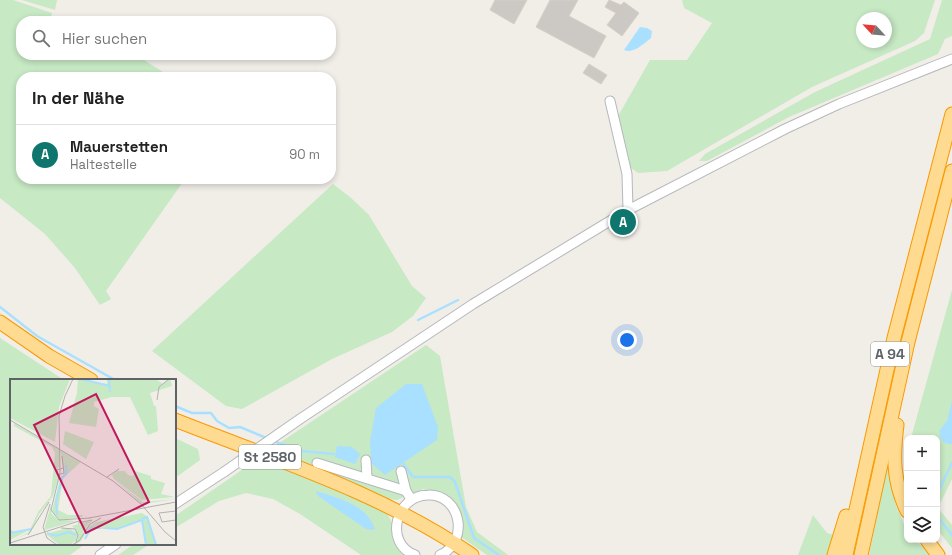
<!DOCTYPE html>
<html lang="de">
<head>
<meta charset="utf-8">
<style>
	body { margin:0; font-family:"Space Grotesk",sans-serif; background:#f2f2f2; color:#222 }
	.controls { position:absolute; right:12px; bottom:12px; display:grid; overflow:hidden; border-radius:8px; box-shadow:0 2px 6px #0003 }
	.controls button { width:36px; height:36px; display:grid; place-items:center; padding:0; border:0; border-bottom:1px solid #e0e0e0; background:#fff; color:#222; font:20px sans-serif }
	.compass { position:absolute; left:856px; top:12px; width:36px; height:36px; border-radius:50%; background:#fff; box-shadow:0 2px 6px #0003; rotate:296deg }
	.you { position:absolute; left:627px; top:340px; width:14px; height:14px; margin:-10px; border:3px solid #fff; border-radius:50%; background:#1a73e8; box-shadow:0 0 0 6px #1a73e833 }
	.badge { display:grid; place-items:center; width:26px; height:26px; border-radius:50%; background:#0f766e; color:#fff; font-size:13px; font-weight:700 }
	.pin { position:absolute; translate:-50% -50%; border:2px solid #fff; box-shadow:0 1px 4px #0006 }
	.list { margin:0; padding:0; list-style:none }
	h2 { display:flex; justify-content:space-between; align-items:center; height:52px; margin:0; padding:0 16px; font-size:17px }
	h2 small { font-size:13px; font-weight:400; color:#767676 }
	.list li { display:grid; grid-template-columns:26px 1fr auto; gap:12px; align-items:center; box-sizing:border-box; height:60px; padding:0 16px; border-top:1px solid #e0e0e0 }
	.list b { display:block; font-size:15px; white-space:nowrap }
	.list p { margin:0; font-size:13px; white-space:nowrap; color:#767676 }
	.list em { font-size:13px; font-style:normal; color:#767676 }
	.icon { flex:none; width:22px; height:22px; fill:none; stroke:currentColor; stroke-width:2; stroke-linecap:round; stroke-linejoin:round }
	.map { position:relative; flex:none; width:952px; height:555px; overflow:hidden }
	.search { position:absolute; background:#fff; box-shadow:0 2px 6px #0003; left:16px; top:16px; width:320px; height:44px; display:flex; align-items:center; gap:10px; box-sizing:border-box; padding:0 14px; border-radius:16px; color:#767676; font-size:15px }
	.panel { position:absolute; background:#fff; box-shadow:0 2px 6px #0003; left:16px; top:72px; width:320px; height:112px; border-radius:16px }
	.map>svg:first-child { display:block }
	.green { fill:#c7e9c4; fill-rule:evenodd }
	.water { fill:#aae0ff }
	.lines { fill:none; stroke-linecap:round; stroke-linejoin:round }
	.stream { stroke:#aae0ff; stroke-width:2.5 }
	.building { fill:#ccc9c5; stroke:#d6d0c5 }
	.minor-casing { stroke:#b5b8bc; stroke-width:11 }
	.highway-casing { stroke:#f99900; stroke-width:15 }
	.minor { stroke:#fff; stroke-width:9 }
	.highway { stroke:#ffdb91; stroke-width:13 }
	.minor-bridge-casing { stroke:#b5b8bc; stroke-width:11; stroke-linecap:butt }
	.minor-bridge { stroke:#fff; stroke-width:9 }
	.labels { text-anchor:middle; stroke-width:3.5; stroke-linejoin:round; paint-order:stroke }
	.shield { fill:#fff; stroke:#8f9295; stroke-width:1 }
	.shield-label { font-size:14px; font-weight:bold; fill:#5f6368 }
	.inset-river { fill:none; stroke:#aae0ff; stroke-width:2 }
	.inset-road { fill:none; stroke:#b3b2b1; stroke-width:1 }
	.view { fill:#c2185b; fill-opacity:0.15; stroke:#c2185b; stroke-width:2 }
	.inset-edge { fill:none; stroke:#5f6368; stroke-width:2 }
</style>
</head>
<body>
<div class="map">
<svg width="952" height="555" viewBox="0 0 952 555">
	<rect width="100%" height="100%" fill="#f1eee8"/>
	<!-- green -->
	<g class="green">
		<path d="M0,0H13L52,13L50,21H21V55H136L171,77H21V179H185L106,291L111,299L100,305L75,268L45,234L0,198Z"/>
		<path d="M22,0H57L55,10Z"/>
		<path d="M682,0H935L924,33L915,41L812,87L667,171L638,173L628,166L617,118L650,60H687L712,23L684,8ZM862,18H886V42H862Z"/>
		<path d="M942,0H952V36L945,39L938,54L789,117L707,161H699L705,154L815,92L930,39Z"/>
		<path d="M333,184L350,197L369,215L412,286L426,298L413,316L392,332L332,359L242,409L226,406L152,351Z"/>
		<path d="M952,290V479L938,508L952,525V548L937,529V438H911Z"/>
		<path d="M0,338L64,380H11V544H85L70,555H0Z"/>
		<path d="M426,345L440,356L466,507L477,532L508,555H487L461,537L460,522L435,493L423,489L397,500L388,499L335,475L269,450Z"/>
		<path d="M175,438L198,449L200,460L175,478Z"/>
		<path d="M258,459L383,509C385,512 388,514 389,517C398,531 385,544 409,555H361L300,514L273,499L246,493L219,501L175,528V516Z"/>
		<path d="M888,463L895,503L907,531V540H916L930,555H869Z"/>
		<path d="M813,515L827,533L835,535L828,555H798Z"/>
		<path d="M134,544H150L133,555H118Z"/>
	</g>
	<!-- water -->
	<g class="water">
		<path d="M640,27L647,28L652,31L651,38C643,44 634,54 624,50Z"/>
		<path d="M406,384H422L438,427L437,440L385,475L371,463L370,441L376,408Z"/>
		<path d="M952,401V444H948L942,441L939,431L947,421Z"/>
		<path d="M337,446L352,447L360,454L355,464L335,457Z"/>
		<path d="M316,491C338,498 368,505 375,530L366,529L318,496Z"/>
	</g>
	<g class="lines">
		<!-- stream -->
		<g class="stream">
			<path d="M0,307L37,336L115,380"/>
			<path d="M418,320L458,300"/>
			<path d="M175,406L192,413H211L217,421L229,428L240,427L269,439"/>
			<path d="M273,441L302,451L334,454"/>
			<path d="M402,462L413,477H450L455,482L474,538L499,555"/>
			<path d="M937,494L952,463"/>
			<path d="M937,516L952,535"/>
		</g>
	</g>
	<!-- building -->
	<g class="building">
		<path d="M495,0H527L514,24L490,10Z"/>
		<path d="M550,0H578L569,16L606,36L594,58L536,27Z"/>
		<path d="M609,0L621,5L624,2L639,13L622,36L607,25L616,13L605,7Z"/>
		<path d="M589,64L607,75L601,84L583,73Z"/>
	</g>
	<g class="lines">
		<!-- minor casing -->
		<g class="minor-casing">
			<g id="minor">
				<path d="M610,101L627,174L628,210"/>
				<path d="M300,419L473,304L628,210L785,129L839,104L952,59"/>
				<path d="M366,460L367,478"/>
				<path d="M317,463L406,491L411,499"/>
				<path d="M401,471L406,491"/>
				<path d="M175,504L224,472"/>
				<path d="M100,555L116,544"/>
				<path d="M415,555C383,543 396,495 428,495C461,494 470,542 440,555"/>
			</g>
		</g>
		<!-- highway casing -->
		<g class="highway-casing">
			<g id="highway">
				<path d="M0,322L49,356L91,380"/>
				<path d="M175,420C276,460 382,493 472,555"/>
				<path d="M897,425C893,456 893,482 907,511"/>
				<path d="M927,540L938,555"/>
				<path d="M834,555L846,516"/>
				<path d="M846,555L894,338L952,114"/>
				<path d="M861,555L908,342L952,171"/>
			</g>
		</g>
		<!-- minor -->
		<use href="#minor" class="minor"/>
		<!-- highway -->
		<use href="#highway" class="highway"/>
		<!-- minor-bridge casing -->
		<g class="minor-bridge-casing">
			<path id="minor-bridge" d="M224,472L300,419"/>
		</g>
		<!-- minor-bridge -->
		<use href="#minor-bridge" class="minor-bridge"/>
	</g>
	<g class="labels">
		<!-- shield labels -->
		<g class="shield">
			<rect x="871" y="342" width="38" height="24" rx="3"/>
			<rect x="239" y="445" width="62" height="24" rx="3"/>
		</g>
		<g class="shield-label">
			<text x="890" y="359">A 94</text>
			<text x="270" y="462">St 2580</text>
		</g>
	</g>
	<!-- overview -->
	<g transform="translate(10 379)">
		<rect width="166" height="166" fill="#f1eee8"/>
		<path d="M0,0H60L49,28L45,63L0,39ZM68,0L97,5V0H145L152,4L151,6L160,0L162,7L140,14L144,27H146L148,52L138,56L120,18H102L84,23V27L89,30L86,48L59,44L67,14ZM4,44L49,70V88L46,91L49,97L43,117L29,135L21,153L0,163L19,153L28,133L41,117L45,74L42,68L4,47ZM55,52L84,63L76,80L53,65ZM50,71L71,83L53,99L48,131L58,136H73L72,138L50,141L42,132L51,97L54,95ZM107,92H115L118,96L123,97L125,92L141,97V100L155,104L151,115L165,118L132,121L104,100L102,96ZM107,103L133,123L166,120L132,125ZM41,126V134L47,140L66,142L34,151ZM132,134L138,138L147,166H136L131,141L107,150H81L74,161L80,147L71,162L63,166L78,148L86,143ZM83,141L77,147L68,162L65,150L62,147ZM0,149L4,153L21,150L0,161ZM58,149L67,154L66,161L60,166L48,165L36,155Z" fill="#c7e9c4"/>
		<path class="inset-river" d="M71,0L100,7M99,0L100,13M47,136L46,122L52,99L57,94L56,86M132,140L137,138L146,166M95,149L107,150L132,141L136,166M0,154L21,150M37,154L46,157L59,153L66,156M75,160L81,149H90"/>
		<path class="inset-road" d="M63,0L55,17L49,37L50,94L41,131L49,141L80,139M147,21L149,8L159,0M0,41L103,102L131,125L155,153L166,162M52,77L54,94L48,96L47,91L53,89M97,98L109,90M40,125L33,148L37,159L47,166M166,132L149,134L152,143L166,141M79,139L166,123M68,144L82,141M51,149L65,150L68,156L66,163M18,156L39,123M0,164L69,142M62,166L69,162L80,145L91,139"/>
		<path class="view" d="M86,15L139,123L76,154L24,46Z"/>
		<rect width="166" height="166" class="inset-edge"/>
	</g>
</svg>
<div class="controls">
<button>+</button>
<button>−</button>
<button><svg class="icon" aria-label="layers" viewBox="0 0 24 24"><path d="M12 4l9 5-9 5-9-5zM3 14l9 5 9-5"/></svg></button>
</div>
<svg class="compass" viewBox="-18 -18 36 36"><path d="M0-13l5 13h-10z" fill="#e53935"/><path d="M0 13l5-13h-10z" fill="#767676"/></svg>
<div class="you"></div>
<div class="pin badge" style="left:623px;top:222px">A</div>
<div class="search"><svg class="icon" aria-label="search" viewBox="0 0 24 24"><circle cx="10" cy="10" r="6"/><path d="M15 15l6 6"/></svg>Hier suchen</div>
<section class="panel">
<h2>In der Nähe<small></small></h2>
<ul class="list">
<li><span class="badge">A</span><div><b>Mauerstetten</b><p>Haltestelle</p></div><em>90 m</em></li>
</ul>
</section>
</div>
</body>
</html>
